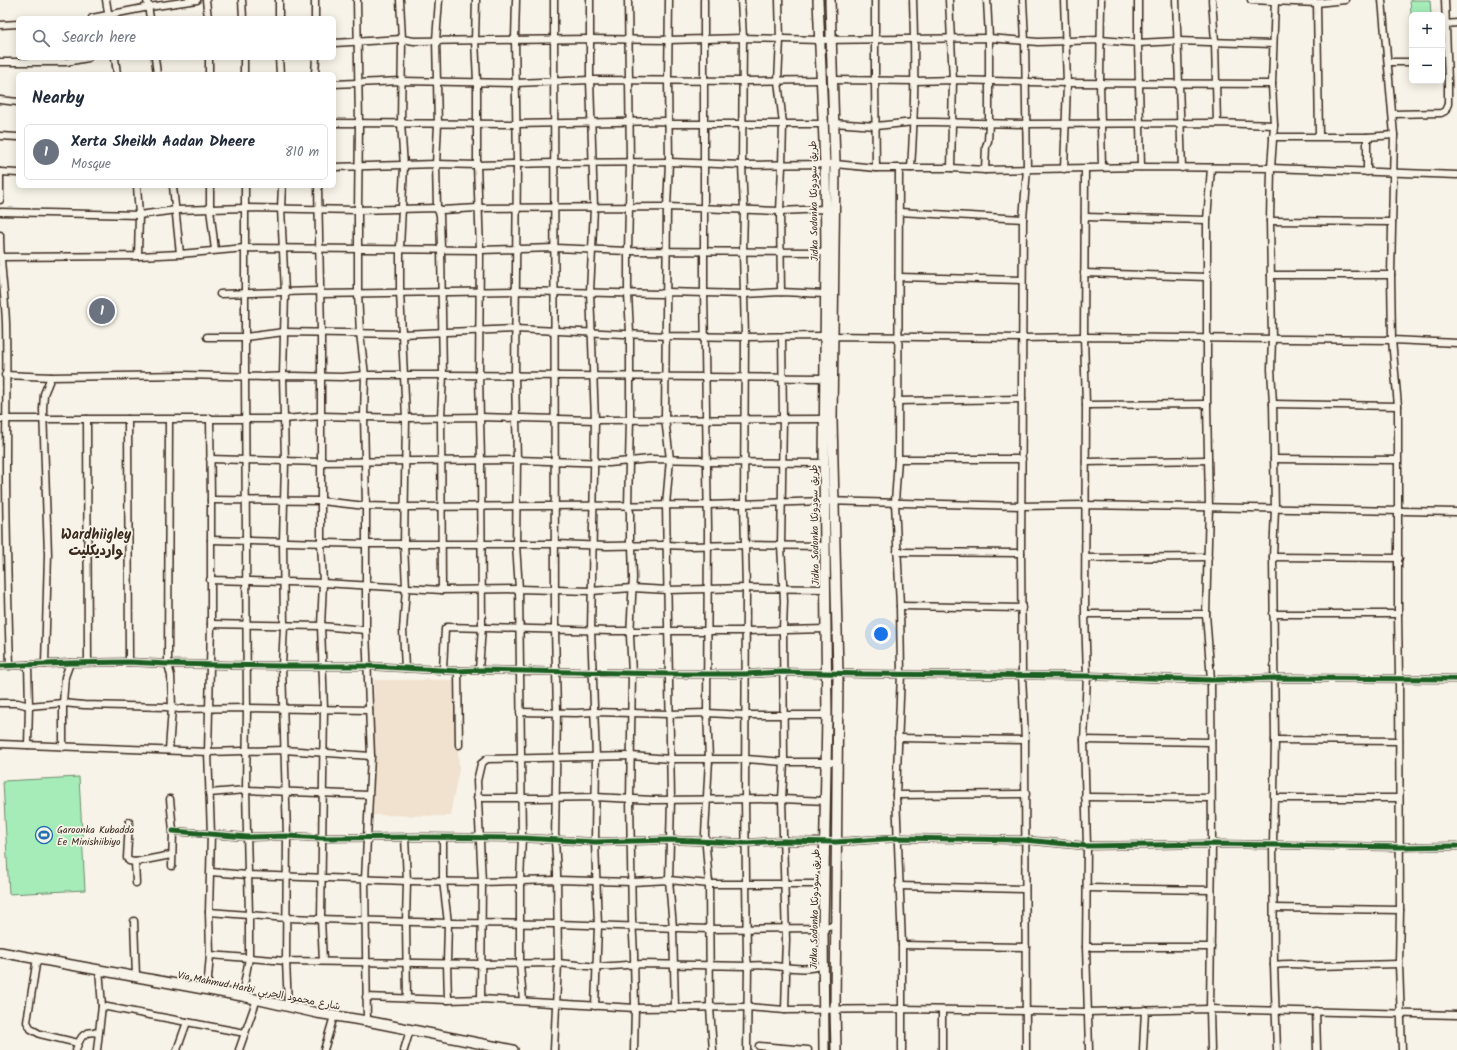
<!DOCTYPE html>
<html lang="en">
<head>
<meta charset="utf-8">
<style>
	body { margin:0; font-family:Kalam,"Playpen Sans Arabic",sans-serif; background:#f2f2f3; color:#1f2937 }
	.controls { position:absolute; right:12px; top:12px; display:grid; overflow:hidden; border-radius:6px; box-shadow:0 2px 10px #0003 }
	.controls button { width:36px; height:36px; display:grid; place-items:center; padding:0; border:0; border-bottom:1px solid #e0e1e3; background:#fff; color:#1f2937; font:20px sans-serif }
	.you { position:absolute; left:881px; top:634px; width:14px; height:14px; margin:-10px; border:3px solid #fff; border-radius:50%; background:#1a73e8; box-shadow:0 0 0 6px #1a73e833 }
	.badge { display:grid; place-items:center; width:26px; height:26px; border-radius:50%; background:#1f6fb2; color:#fff; font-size:13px; font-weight:700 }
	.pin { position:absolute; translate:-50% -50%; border:2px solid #fff; box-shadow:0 1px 4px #0006 }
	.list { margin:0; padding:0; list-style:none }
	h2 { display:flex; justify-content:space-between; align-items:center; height:52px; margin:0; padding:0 16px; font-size:17px }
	h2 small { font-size:13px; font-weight:400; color:#747a83 }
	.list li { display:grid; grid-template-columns:26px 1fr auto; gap:12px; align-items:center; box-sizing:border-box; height:56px; margin:0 8px 8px; padding:0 8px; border:1px solid #e0e1e3; border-radius:6px }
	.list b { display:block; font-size:15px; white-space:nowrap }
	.list p { margin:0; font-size:13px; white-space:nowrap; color:#747a83 }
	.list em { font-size:13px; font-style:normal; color:#747a83 }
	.icon { flex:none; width:22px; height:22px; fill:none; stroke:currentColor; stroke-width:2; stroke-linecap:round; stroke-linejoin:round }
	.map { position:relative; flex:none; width:1457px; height:1050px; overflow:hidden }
	.search { position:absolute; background:#fff; box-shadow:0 2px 10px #0003; left:16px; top:16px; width:320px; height:44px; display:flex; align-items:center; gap:10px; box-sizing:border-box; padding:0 14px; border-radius:6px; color:#747a83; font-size:15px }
	.panel { position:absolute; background:#fff; box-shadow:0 2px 10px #0003; left:16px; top:72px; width:320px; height:116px; border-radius:6px }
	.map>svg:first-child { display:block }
	.built { fill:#f1e1cf }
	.garden { fill:#a5ecb9; stroke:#708b6c }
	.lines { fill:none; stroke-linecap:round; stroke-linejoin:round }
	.street-casing { stroke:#3b2a1e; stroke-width:9 }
	.secondary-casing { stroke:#3b2a1e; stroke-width:12 }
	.street { stroke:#f7f3e8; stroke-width:6 }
	.secondary { stroke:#f7f3e8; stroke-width:9 }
	.cycleway-casing { stroke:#f7f3e8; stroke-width:8 }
	.cycleway { stroke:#1b5e20; stroke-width:5 }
	.labels { text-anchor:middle; stroke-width:3.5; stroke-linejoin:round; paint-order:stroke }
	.street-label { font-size:10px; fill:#3b2a1e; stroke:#f7f3e8 }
	.poi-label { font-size:10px; fill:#3b2a1e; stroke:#f7f3e8; text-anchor:start }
	.district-label { font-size:14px; font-weight:bold; fill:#3b2a1e; stroke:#f7f3e8 }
</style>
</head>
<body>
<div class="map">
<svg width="1457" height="1050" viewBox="0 0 1457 1050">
	<rect width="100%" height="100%" fill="#f7f3e8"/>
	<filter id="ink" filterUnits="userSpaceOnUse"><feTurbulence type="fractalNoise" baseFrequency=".025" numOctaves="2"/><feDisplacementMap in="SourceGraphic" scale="8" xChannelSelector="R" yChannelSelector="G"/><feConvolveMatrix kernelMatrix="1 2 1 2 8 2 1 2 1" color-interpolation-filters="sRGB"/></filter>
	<g filter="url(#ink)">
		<!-- built -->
		<path class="built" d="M374,680H455L459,770L452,804L451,816L373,815Z"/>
		<!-- garden -->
		<g class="garden">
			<path d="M1410,0H1430L1431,15H1412V28Z"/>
			<path d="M79,777L85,890L9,894L3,781Z"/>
		</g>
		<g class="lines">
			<!-- street casing -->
			<g class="street-casing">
				<g id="street">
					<path d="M106,0L109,18"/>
					<path d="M147,0L150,18"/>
					<path d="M206,0L208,18"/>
					<path d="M242,0L243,18"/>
					<path d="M357,0L359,124L358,210V293L360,333L365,375L364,416L366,506V630L371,756L365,880L367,1021"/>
					<path d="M400,0L402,39L401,123L404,166L400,248V292L406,418L404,544L406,588L403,630L405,668"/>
					<path d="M439,0L436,40L438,124L436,164L437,208L440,215L441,249L443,375L441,417L442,590"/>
					<path d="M476,0L475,40L477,81V165L480,250L479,376L481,460L482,627L479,670"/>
					<path d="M516,0L515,39L517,164L515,377L517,460L516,545L519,589L522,838L520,880V964L523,1001"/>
					<path d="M554,0L555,629L557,712L555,841L557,872L558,963L554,1050"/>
					<path d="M590,0V80L594,208L590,292L595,420L591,630L596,757L595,842L598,926L595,1006"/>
					<path d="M628,0L630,162L628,251V294L630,333V419L628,506L630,512V542L632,545L633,578L630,636L632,673L630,799L632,919L634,954L635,1008L634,1050"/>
					<path d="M669,0L668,80L669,162L667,207L665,419L670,459L666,505L671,799L669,880L673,928L675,1008"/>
					<path d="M704,0V292L708,528L707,713L709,759L705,834L709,884L710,1008L713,1050"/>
					<path d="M741,0L743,38L742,165L744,210L743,252L745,337L744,504L746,588L745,800L747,957L748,966L747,1050"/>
					<path d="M779,0L780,40L778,81L783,124L782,166L780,211L781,292"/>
					<path d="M875,0V81L876,168"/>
					<path d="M949,0L953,80L951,168"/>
					<path d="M1023,0L1025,41L1027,169L1023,219L1021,553L1022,675L1025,740L1026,1050"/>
					<path d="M1064,0L1067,83L1064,169"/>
					<path d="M1101,0L1100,83L1102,167"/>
					<path d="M1138,0V43L1141,167"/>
					<path d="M1176,0L1182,168"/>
					<path d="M1212,0L1215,42L1217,123"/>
					<path d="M1251,0L1317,3L1345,0"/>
					<path d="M1275,0L1272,84L1274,125L1271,168L1270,221L1272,339L1271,369L1273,404L1275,509L1273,557L1275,740L1273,844L1274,965L1277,1050"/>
					<path d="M1382,0L1394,135L1391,275L1392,340L1398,406V614L1399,678L1400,910L1399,964L1402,1050"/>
					<path d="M1317,3L1319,136"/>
					<path d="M92,18L149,7L197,0"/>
					<path d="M279,18V0"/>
					<path d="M315,18V0"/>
					<path d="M1446,24L1457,23"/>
					<path d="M0,25L18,24"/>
					<path d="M334,43L402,39L414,41L591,39L668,40L743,38L819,40L989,38L1038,42L1100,40L1138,43L1177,41L1273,44"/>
					<path d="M115,58L117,74"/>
					<path d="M155,58L157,74"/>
					<path d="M209,58V74"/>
					<path d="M279,58L280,74"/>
					<path d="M0,62H66L88,58"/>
					<path d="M1389,62H1412"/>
					<path d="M244,74V58"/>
					<path d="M315,74L316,58"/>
					<path d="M833,80L915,81L953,80L1067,83L1272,84"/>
					<path d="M334,84L401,81L516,83L590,80L741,81L821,80"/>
					<path d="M0,100L18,102"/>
					<path d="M1393,114L1441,113L1445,111L1448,104V82L1445,0"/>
					<path d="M334,123L517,124L665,121L669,124H823"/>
					<path d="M833,123L876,126L914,122H934L1027,124L1217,123L1274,125"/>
					<path d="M0,136L18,137"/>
					<path d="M1273,137H1367L1394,135"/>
					<path d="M1367,137V172"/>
					<path d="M334,167L436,164L477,165L554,163L669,162L742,165L835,164L876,168H951L985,170L1141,167L1271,168L1457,175"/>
					<path d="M899,168L898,459L895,502L900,606L901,674L896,795L902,945V1050"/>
					<path d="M911,168C915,112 915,56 913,0"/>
					<path d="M1211,168L1207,220V404L1209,507L1206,614L1211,680L1212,844L1210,1009L1211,1050"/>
					<path d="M1085,169L1084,337L1086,405L1085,614L1087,676L1084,740L1087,846L1086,947L1089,1050"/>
					<path d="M985,170L986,146L988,141L989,123V38L987,0"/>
					<path d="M0,172L18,173"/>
					<path d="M137,186L139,215L138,256"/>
					<path d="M173,186L180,254"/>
					<path d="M210,186V209L215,250"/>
					<path d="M282,186L281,208L285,293L283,376L285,462L283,542L284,626L282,666L287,836L286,961L288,1006"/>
					<path d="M318,186L321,333V543L323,583L321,626L324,709L321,919L323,961"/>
					<path d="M0,200V172"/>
					<path d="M0,212L139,215L176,210L246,208L358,210L437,208L442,210L478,208L667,207L780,211L825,209"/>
					<path d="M899,212L1023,219"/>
					<path d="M1085,217L1207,220"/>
					<path d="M1270,221L1392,222"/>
					<path d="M0,235C0,265 5,294 6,323C7,370 6,418 6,466C6,532 8,599 10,666"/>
					<path d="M0,257L138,256L180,254L245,248L480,250L555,248L628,251L826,252"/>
					<path d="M1084,273L1206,277"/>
					<path d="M1271,275H1391"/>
					<path d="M899,277L1022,280"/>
					<path d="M220,294L317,291L320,294L516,291L660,294L667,292L744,294L781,292L825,294"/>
					<path d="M207,337H245L284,332L402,334L515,329L667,336L745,337L824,336L1022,338L1084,337L1392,340L1457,343"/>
					<path d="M782,337L783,418L781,546L784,601L783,629L784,762L782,799L786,940L785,967L786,975L785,1010"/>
					<path d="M5,375L51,377L185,375L264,377L293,376L342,377L365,375H443L824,378"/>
					<path d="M897,401L1022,399"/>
					<path d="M1273,404L1398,406"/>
					<path d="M1086,405L1207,404"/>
					<path d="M0,419H284L321,416L406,418L480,417L595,420L827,419"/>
					<path d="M87,419L88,662"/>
					<path d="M128,419L129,662"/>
					<path d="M169,420L168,664L171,676L172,708L169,750"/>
					<path d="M210,459L320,462L517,460L609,463L650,459L700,460L707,462L824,463"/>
					<path d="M898,459H1022"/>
					<path d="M1274,459L1397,460"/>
					<path d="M1086,462L1208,460"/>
					<path d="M211,500L321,501L366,506L405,507L708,505L824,501L1021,506L1085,505L1457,512"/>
					<path d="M211,540L366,544H556L607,546L664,545L690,546L738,545L825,546"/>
					<path d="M897,552L1021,553"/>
					<path d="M1273,557L1399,558"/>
					<path d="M1086,558L1208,557"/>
					<path d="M210,580L323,583L442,590L519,589L591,591L632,588L668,590L746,588L826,589"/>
					<path d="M900,606L1022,608"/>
					<path d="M1085,614H1206"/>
					<path d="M1273,614H1398"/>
					<path d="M211,624L321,626L366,630"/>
					<path d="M45,664L48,554L43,409L44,394L51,377"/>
					<path d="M28,665L29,706L28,745"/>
					<path d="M0,666L70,663L129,662L168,664L282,666H368L458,671L479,670L669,674H745L783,672L864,674L1087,676L1211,680L1275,678L1457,679"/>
					<path d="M443,670L445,629L447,627L611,631H745L826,629"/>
					<path d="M458,671L459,745"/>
					<path d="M0,703H18L29,706L63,703L84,705L166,707L179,709L247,708L369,710"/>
					<path d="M520,712L576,713L594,712L669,714L707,713L745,715H827"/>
					<path d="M898,738L1025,740"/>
					<path d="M1084,740L1211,742"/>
					<path d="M1275,740L1399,741"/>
					<path d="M0,744L208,752L284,750L371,756"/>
					<path d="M63,747V703L65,677L70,663"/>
					<path d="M209,793L246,790L368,795"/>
					<path d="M896,795L1026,794"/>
					<path d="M1085,797L1211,798"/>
					<path d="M477,798H537L595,797L653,800L782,799L826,801"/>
					<path d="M1274,798H1399"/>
					<path d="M170,799L173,831L172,866"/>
					<path d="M129,822L127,858L129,861L135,862L136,883"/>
					<path d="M173,831L247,837L287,836L322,838L419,837L522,838L595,842L670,840L745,843L783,841L836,842L898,838L1025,840L1087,846L1212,844L1400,847L1457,846"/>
					<path d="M405,837L407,881L406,922L407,999"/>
					<path d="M443,838V881L448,923L447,963L448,1000"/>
					<path d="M135,862L171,855"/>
					<path d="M211,872L248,875L407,881L482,882L557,880L632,882L669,880L709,884H824"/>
					<path d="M899,886L1025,889"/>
					<path d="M1087,888L1210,890"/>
					<path d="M1274,908L1400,910"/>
					<path d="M209,912L287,918L448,923L557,924L709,929L823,928L835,924"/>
					<path d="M134,921L136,976"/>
					<path d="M902,945L1026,947"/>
					<path d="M1086,947H1211"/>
					<path d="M210,955L286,961L482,964L558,963L597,967L642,964L748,966C773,962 799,974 824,965"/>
					<path d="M37,958L27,1022L31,1029L40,1034L78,1043"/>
					<path d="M1274,965C1288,963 1303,964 1317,966L1399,964"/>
					<path d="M207,990L210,955L209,912L211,834L208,752L211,624V500L210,418"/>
					<path d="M242,996L249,958V915L246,790L247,708L245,376V186"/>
					<path d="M366,997L448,1000L481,999L635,1008L747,1007L785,1010L902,1009L1087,1012L1210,1009L1457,1015"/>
					<path d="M481,999L482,882L477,781L481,764L487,759L631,756L670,759H746L784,762H837"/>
					<path d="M102,1006L245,1033"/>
					<path d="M942,1010V1050"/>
					<path d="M1316,1011L1317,1050"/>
					<path d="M759,1046L808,1050"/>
					<path d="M76,1050C80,1037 84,1030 98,1033"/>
					<path d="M97,1050L102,1006L99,969"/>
					<path d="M177,1050L187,1022"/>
					<path d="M239,1050L257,999"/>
					<path d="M324,1050L334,1016"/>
					<path d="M404,1050L410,1030"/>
					<path d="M1143,1050L1145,1010"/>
				</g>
			</g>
			<!-- secondary casing -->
			<g class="secondary-casing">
				<g id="secondary">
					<path d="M818,0L825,165L826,252L824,463L827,715L823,928L824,1050"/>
					<path d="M830,0L835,164L832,420L838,673L835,1009L836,1050"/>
					<path d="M0,952L242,996L317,1013L367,1021L513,1050"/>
				</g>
			</g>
			<!-- street -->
			<use href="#street" class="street"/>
			<!-- secondary -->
			<use href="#secondary" class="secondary"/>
			<!-- cycleway casing -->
			<g class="cycleway-casing">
				<g id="cycleway">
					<path d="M0,666L70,663L129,662L168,664L282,666H368L458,671L479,670L669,674H745L783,672L864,674L1087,676L1211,680L1275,678L1457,679"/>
					<path d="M173,831L247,837L287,836L322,838L419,837L522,838L595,842L670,840L745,843L783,841L836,842L898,838L1025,840L1087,846L1212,844L1400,847L1457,846"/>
				</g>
			</g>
			<!-- cycleway -->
			<use href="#cycleway" class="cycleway"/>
		</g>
	</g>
	<!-- icons -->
	<defs>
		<g id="stadium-ring" transform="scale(0.9)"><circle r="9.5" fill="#f7f3e8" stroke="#1f6fb2" stroke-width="1.5"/><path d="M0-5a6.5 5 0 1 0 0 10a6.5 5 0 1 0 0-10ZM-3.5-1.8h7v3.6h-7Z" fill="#1f6fb2"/></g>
	</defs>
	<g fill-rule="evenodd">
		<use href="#stadium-ring" x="44" y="835"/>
	</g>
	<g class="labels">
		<!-- street labels -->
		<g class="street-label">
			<text transform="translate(813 201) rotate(-91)" y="4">Jidka Sodonka طريق سودونكا</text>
			<text transform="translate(814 525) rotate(-91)" y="4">Jidka Sodonka طريق سودونكا</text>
			<text transform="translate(814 909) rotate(-89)" y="4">Jidka Sodonka طريق سودونكا</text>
			<text transform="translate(259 990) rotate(11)" y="4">Via Mahmud Harbi شارع محمود الحربي</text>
		</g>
		<!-- poi labels -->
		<g class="poi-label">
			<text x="57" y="833">Garoonka Kubadda<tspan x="57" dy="12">Ee Minishiibiyo</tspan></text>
		</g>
		<!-- district labels -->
		<g class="district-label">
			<text x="96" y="539">Wardhiigley<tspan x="96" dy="16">وارديكليت</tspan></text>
		</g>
	</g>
</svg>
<div class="controls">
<button>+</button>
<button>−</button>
</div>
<div class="you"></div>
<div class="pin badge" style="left:102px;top:311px;background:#6b7280">1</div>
<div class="search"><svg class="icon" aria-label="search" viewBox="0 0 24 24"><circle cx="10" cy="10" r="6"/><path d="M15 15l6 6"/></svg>Search here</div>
<section class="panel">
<h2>Nearby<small></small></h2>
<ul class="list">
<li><span class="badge" style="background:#6b7280">1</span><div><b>Xerta Sheikh Aadan Dheere</b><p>Mosque</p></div><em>810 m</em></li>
</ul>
</section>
</div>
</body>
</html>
